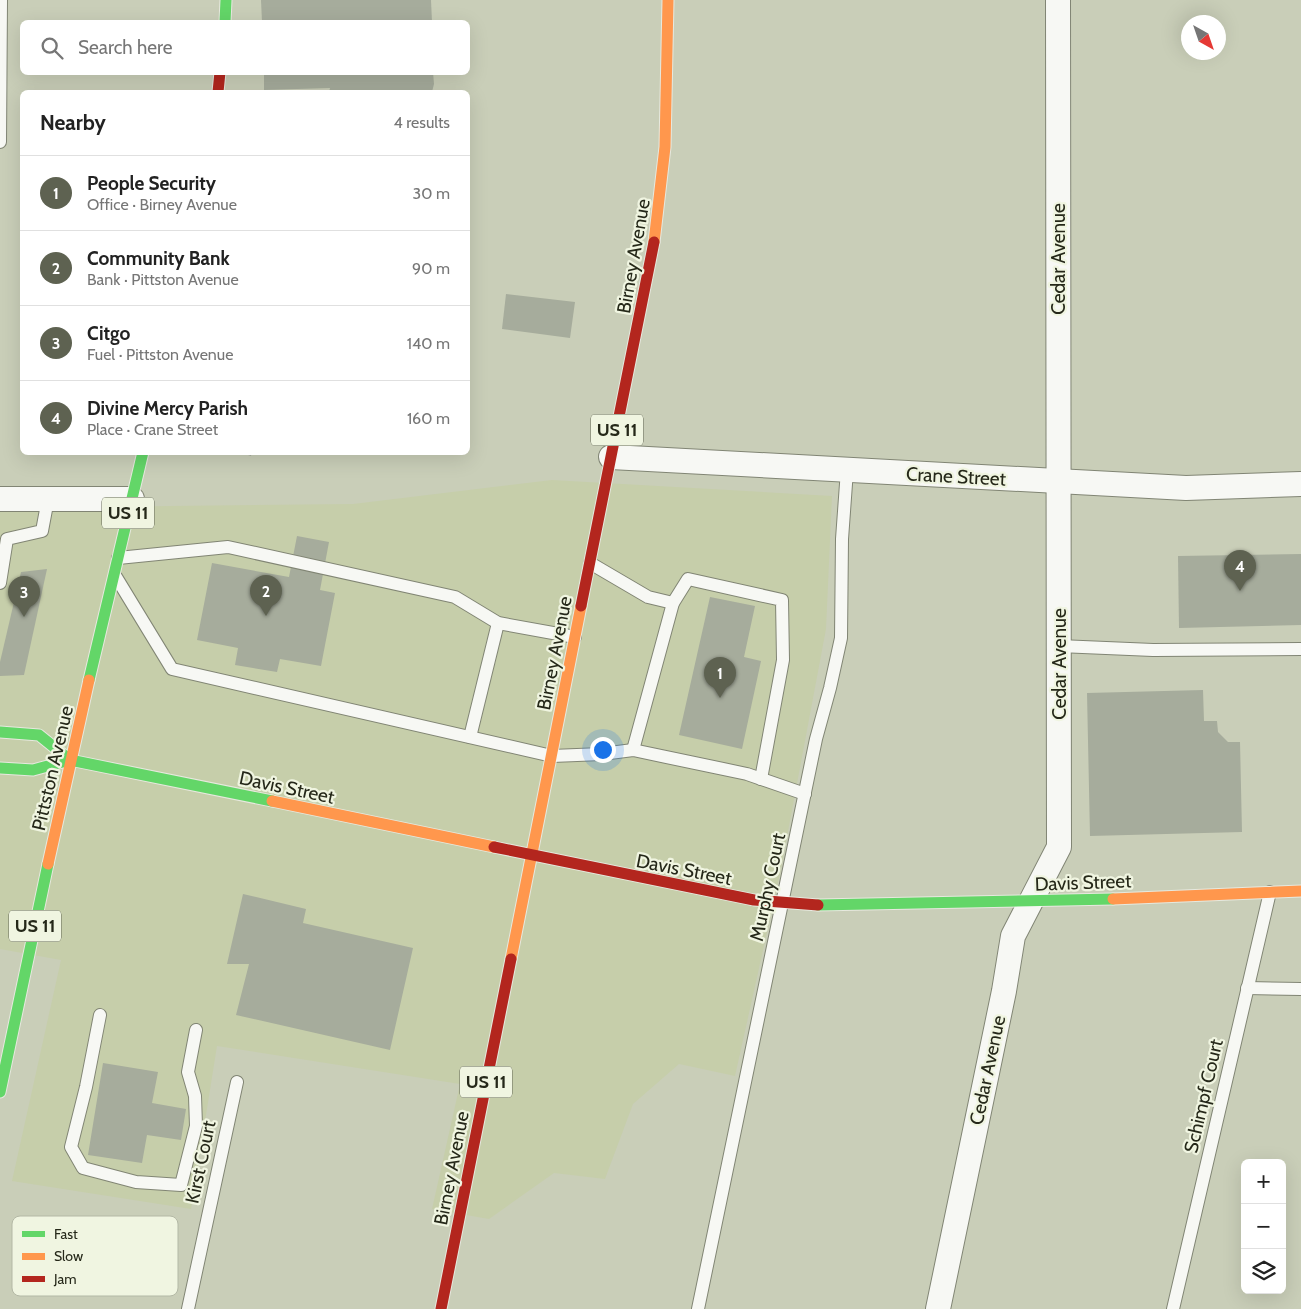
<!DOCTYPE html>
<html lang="en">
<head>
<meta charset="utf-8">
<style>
	body { margin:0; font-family:Cabin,sans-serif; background:#f6f6f6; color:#222 }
	.controls { position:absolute; right:15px; bottom:15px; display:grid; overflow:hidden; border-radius:8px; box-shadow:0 5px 20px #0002 }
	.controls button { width:45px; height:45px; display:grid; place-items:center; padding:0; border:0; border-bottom:1px solid #e0e0e0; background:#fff; color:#222; font:25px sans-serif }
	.compass { position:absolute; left:1181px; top:15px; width:45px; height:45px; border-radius:50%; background:#fff; box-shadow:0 5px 20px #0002; rotate:140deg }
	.you { position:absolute; left:602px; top:749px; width:18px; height:18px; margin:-12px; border:4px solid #fff; border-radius:50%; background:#1a73e8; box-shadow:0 0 0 8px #1a73e833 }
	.badge { display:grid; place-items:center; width:32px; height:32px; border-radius:50%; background:#5e6251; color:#fff; font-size:16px; font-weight:700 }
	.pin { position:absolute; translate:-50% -41px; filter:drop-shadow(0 1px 2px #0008) }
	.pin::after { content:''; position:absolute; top:26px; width:18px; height:15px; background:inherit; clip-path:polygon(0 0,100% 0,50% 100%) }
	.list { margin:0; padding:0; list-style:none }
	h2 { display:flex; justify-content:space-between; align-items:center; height:65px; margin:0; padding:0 20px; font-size:21px }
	h2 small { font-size:16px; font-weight:400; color:#767676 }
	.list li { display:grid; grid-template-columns:32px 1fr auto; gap:15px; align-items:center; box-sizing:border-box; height:75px; padding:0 20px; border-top:1px solid #e0e0e0 }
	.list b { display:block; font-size:19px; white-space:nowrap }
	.list p { margin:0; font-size:16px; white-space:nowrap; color:#767676 }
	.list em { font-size:16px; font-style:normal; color:#767676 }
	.icon { flex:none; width:28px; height:28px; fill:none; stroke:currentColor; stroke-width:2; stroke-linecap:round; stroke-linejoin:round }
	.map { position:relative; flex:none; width:1301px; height:1309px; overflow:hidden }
	.search { position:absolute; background:#fff; box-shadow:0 5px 20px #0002; left:20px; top:20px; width:450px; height:55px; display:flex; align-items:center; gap:12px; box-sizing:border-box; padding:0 18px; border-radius:8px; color:#767676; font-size:19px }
	.panel { position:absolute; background:#fff; box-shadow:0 5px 20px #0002; left:20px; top:90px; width:450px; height:365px; border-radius:8px }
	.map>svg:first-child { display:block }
	.built { fill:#c6ceaa }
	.building { fill:#a6ac9c }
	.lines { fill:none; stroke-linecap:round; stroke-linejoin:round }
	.lane-casing { stroke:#818574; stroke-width:14 }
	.street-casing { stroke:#818574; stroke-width:26 }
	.fast-casing { stroke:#e7e9df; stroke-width:13 }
	.slow-casing { stroke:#e7e9df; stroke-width:13 }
	.jam-casing { stroke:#e7e9df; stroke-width:13 }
	.lane { stroke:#f7f8f4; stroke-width:12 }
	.street { stroke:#f7f8f4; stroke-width:24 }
	.fast { stroke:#63d668; stroke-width:11 }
	.slow { stroke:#ff974d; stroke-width:11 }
	.jam { stroke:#b3261e; stroke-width:11 }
	.labels { text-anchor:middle; stroke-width:4.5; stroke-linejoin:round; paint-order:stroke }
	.shield { fill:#f0f5e1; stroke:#626655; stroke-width:1 }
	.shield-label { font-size:18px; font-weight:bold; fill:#252819 }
	.street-label { font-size:19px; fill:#252819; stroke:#f0f5e1 }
	.key { fill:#f0f5e1; stroke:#b3b8a5; stroke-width:1 }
	.key-label { font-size:14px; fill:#252819 }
</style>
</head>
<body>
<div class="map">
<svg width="1301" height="1309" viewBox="0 0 1301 1309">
	<rect width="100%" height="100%" fill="#c9ceb8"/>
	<!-- built -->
	<path class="built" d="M552,480L832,496L826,629L780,874L735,1076L679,1064L633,1104L605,1179L554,1173L489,1219L432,1209L460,1084L217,1046L191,1209L12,1181L61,960L0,949V508L353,504Z"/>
	<!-- building -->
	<g class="building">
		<path d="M261,0H431L432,22H262Z"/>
		<path d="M264,72H433L434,84L432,92H329L330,88L264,90Z"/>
		<path d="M506,294L575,302L570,338L502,329Z"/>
		<path d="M239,452H252L251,456Z"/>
		<path d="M297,536L329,542L320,590L335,593L321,666L280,659L277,672L235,665L238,648L197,640L212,563L289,577Z"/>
		<path d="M1301,554V625L1179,628L1178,556Z"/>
		<path d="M47,569L24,675L0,676V662L21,572Z"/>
		<path d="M710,597L755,606L744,657L761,661L742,749L679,735Z"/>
		<path d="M1203,690L1204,721H1217L1218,732L1228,742H1240L1242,832L1090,836L1087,693Z"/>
		<path d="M243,894L306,909L303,923L413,948L390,1050L236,1015L249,964H227Z"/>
		<path d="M103,1063L158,1072L152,1103L186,1109L181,1140L147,1135L142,1163L88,1155Z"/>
	</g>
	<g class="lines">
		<!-- lane casing -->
		<g class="lane-casing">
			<g id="lane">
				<path d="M0,142L1,0"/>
				<path d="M118,558L228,547L455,597L498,623L575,637"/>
				<path d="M590,563L648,597L673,603"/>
				<path d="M116,577L172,669L552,756L602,754L633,750L747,774L805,794"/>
				<path d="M0,583L7,539L42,531L48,499"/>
				<path d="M1059,646L1153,650L1301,649"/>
				<path d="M470,737L498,623"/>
				<path d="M633,750L673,603L688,579L782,600L783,660L761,779"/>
				<path d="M1247,988L1301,989"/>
				<path d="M100,1015L86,1087L71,1147L83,1168L136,1182L181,1185L196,1126L195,1096L188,1072L196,1030"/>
				<path d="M188,1309L237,1082"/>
				<path d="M698,1309L816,739L830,688L841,638L842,539L847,470"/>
				<path d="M1173,1309L1270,892"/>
			</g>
		</g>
		<!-- street casing -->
		<g class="street-casing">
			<g id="street">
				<path d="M611,457L1186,488L1301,484"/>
				<path d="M0,499H132"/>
				<path d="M938,1309L1004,991L1013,936L1059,847L1058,0"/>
			</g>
		</g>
		<!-- fast casing -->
		<g class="fast-casing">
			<g id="fast">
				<path d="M225,22L226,0"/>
				<path d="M89,680L143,452"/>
				<path d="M0,732L39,735L70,760L272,801"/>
				<path d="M0,768L33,770L70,760"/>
				<path d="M818,905L1113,899"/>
				<path d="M0,1092L48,864"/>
			</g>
		</g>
		<!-- slow casing -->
		<g class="slow-casing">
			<g id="slow">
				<path d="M654,242L665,147L668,0"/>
				<path d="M272,801L494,847"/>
				<path d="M48,864L89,680"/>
				<path d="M1113,899L1301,891"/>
				<path d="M511,959L581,606"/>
			</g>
		</g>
		<!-- jam casing -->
		<g class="jam-casing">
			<g id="jam">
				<path d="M218,92L220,72"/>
				<path d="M581,606L654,242"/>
				<path d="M494,847L754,900L818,905"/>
				<path d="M441,1309L511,959"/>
			</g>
		</g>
		<!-- lane -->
		<use href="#lane" class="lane"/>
		<!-- street -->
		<use href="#street" class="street"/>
		<!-- fast -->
		<use href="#fast" class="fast"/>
		<!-- slow -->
		<use href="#slow" class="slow"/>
		<!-- jam -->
		<use href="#jam" class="jam"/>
	</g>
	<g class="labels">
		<!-- shield labels -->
		<g class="shield">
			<rect x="591" y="414.5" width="52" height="31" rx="4"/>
			<rect x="102" y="497.5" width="52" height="31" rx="4"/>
			<rect x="9" y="910.5" width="52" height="31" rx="4"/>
			<rect x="460" y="1066.5" width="52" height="31" rx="4"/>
		</g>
		<g class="shield-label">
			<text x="617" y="436">US 11</text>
			<text x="128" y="519">US 11</text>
			<text x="35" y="932">US 11</text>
			<text x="486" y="1088">US 11</text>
		</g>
		<!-- street labels -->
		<g class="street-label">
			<text transform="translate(633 256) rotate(-80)" y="7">Birney Avenue</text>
			<text transform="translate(1058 259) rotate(-90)" y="7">Cedar Avenue</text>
			<text transform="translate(956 476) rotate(3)" y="7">Crane Street</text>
			<text transform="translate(554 653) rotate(-79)" y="7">Birney Avenue</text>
			<text transform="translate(1059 664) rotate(-90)" y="7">Cedar Avenue</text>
			<text transform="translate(52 768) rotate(-77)" y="7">Pittston Avenue</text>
			<text transform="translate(287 787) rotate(12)" y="7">Davis Street</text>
			<text transform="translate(684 869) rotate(11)" y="7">Davis Street</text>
			<text transform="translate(1083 882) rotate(-2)" y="7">Davis Street</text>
			<text transform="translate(767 887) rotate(-78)" y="7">Murphy Court</text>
			<text transform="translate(987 1070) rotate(-78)" y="7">Cedar Avenue</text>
			<text transform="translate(1203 1096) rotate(-77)" y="7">Schimpf Court</text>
			<text transform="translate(200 1162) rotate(-78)" y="7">Kirst Court</text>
			<text transform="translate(451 1168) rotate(-79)" y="7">Birney Avenue</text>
		</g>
	</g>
	<!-- legend -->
	<rect x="12" y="1216" width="166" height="80" rx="8" class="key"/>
	<rect x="22" y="1231" width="23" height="6" fill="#63d668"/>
	<rect x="22" y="1253" width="23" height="7" fill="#ff974d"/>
	<rect x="22" y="1276" width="23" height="6" fill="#b3261e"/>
	<g class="key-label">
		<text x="54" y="1239">Fast</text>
		<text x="54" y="1261">Slow</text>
		<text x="54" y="1284">Jam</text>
	</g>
</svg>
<div class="controls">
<button>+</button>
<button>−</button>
<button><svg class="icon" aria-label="layers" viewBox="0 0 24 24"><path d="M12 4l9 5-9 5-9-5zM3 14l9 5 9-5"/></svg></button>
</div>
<svg class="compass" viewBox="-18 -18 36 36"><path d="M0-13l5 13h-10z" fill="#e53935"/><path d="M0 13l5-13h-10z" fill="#767676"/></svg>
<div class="you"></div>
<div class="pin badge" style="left:720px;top:698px">1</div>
<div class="pin badge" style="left:266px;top:616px">2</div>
<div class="pin badge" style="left:24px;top:617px">3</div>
<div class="pin badge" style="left:1240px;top:591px">4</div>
<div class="search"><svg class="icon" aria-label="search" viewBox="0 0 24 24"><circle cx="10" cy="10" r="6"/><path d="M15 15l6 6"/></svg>Search here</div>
<section class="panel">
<h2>Nearby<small>4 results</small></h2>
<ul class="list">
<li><span class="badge">1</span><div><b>People Security</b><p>Office · Birney Avenue</p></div><em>30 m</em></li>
<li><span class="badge">2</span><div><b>Community Bank</b><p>Bank · Pittston Avenue</p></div><em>90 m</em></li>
<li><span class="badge">3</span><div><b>Citgo</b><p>Fuel · Pittston Avenue</p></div><em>140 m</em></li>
<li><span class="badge">4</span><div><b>Divine Mercy Parish</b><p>Place · Crane Street</p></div><em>160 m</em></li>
</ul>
</section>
</div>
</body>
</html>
